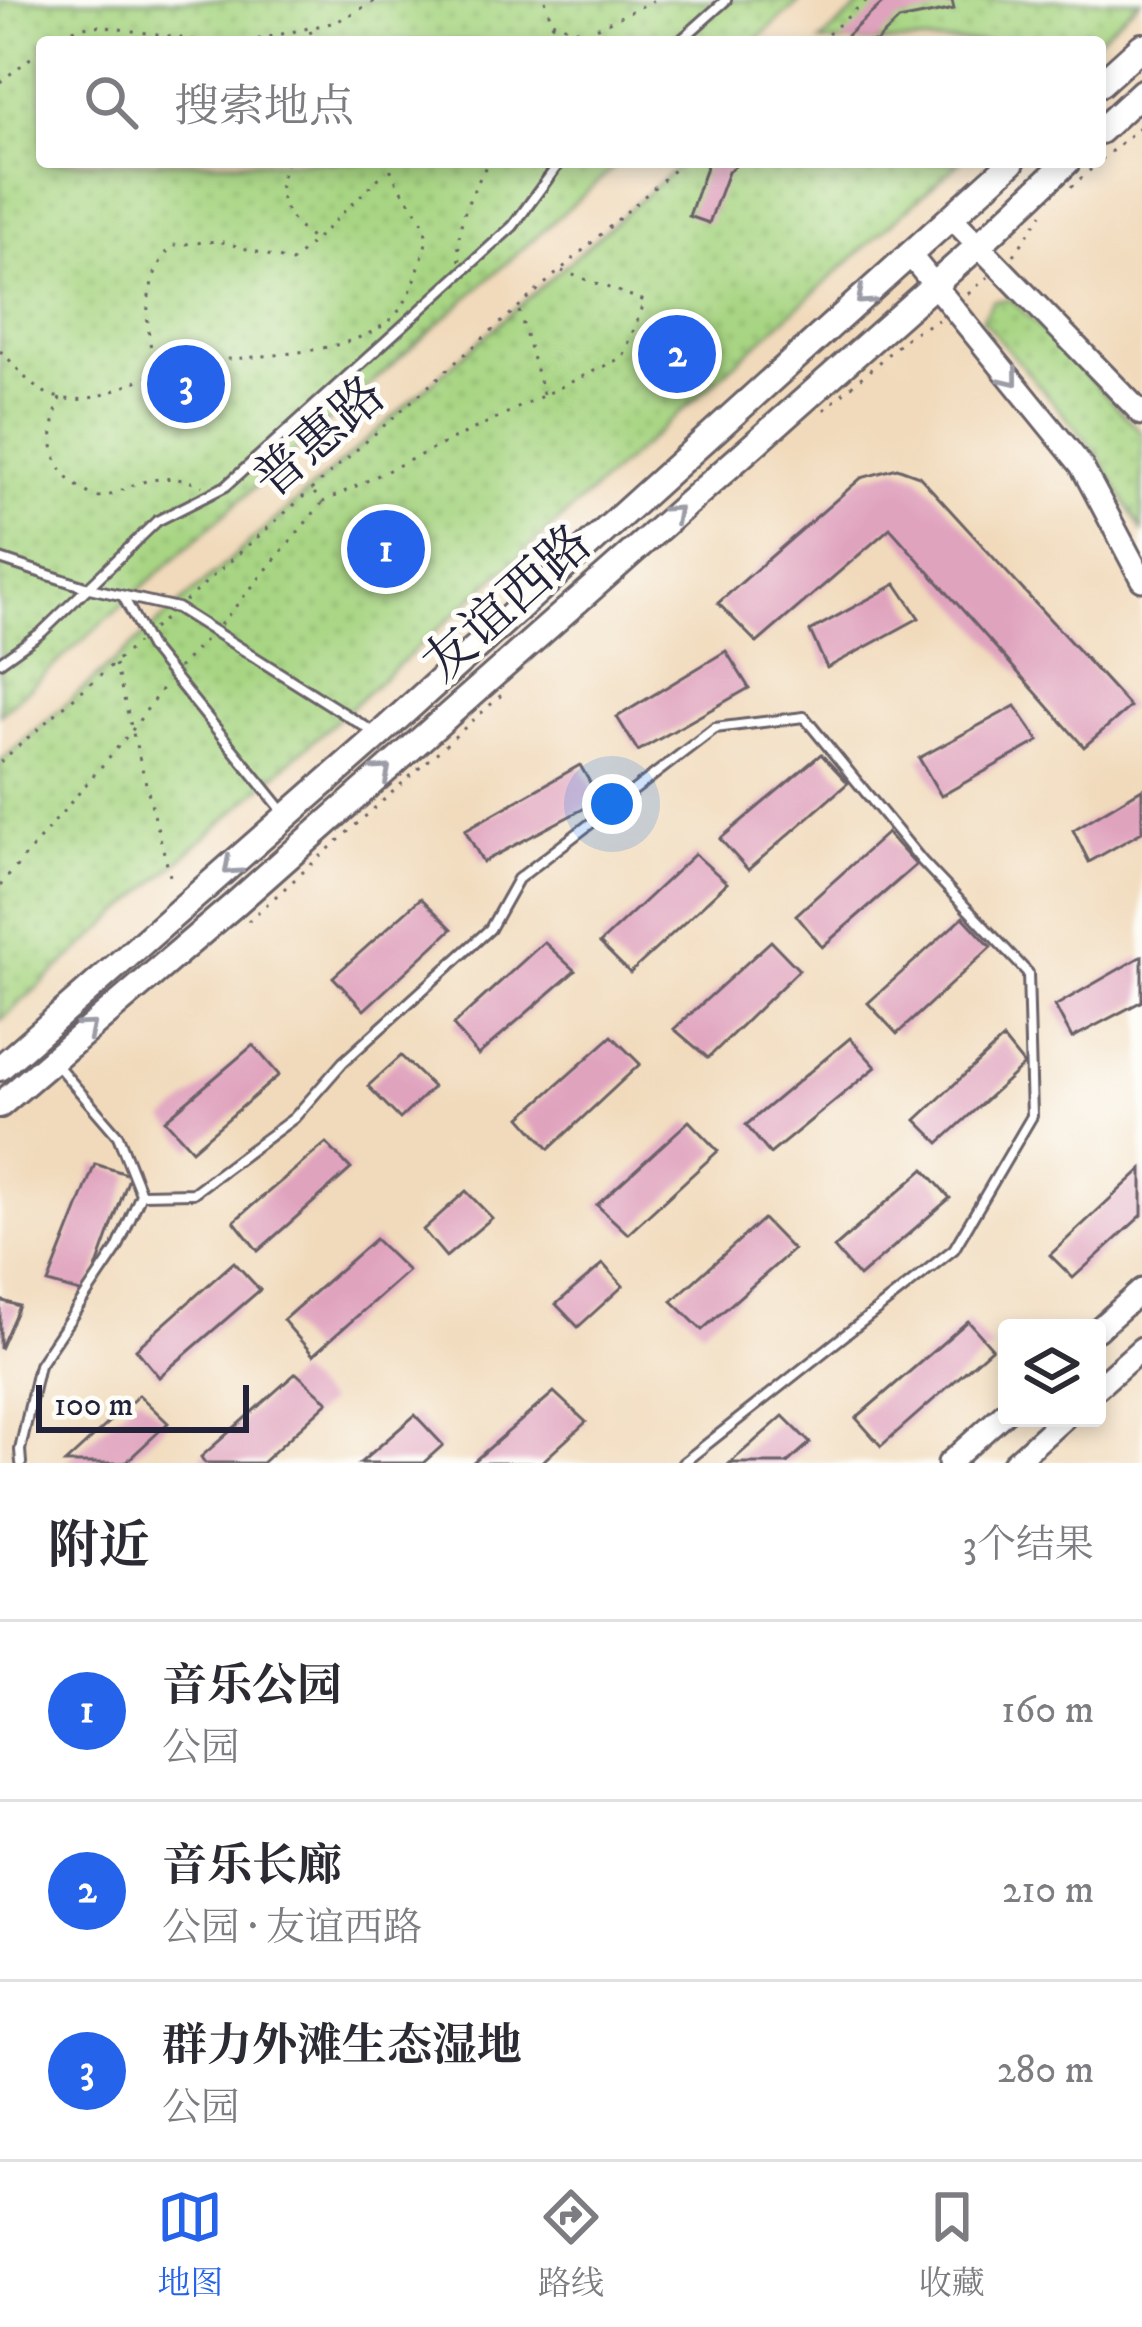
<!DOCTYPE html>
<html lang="zh">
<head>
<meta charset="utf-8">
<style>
	body { margin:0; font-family:"IM FELL DW Pica","Noto Serif SC",serif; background:#f7f7f7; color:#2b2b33 }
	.controls { position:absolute; right:36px; bottom:36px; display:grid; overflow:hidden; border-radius:12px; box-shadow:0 6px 18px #0003 }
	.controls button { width:108px; height:108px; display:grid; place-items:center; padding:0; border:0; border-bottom:3px solid #e1e1e2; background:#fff; color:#2b2b33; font:60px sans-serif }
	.scale { position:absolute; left:36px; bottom:30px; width:213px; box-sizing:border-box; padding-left:12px; border:6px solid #22223b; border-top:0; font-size:33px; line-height:42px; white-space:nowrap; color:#22223b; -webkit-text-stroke:9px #fdfcf7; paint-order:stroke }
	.you { position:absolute; left:612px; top:804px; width:42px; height:42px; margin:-30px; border:9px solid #fff; border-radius:50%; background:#1a73e8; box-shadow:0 0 0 18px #1a73e833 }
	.badge { display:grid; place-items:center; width:78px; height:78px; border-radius:50%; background:#2563eb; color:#fff; font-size:39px; font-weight:700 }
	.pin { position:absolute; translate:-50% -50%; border:6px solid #fff; box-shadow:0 3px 12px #0006 }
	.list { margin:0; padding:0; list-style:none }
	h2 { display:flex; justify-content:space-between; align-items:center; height:156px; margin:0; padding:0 48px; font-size:51px }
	h2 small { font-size:39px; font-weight:400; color:#7c7c81 }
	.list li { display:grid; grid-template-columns:78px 1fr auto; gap:36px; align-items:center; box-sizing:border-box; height:180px; padding:0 48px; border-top:3px solid #e1e1e2 }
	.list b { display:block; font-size:45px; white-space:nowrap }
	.list p { margin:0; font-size:39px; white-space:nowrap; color:#7c7c81 }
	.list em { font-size:39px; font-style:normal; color:#7c7c81 }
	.icon { flex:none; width:66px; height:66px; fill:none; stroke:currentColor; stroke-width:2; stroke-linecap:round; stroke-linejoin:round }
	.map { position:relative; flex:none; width:1142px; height:1463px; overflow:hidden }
	.search { position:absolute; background:#fff; box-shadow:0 6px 18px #0003; left:36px; right:36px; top:36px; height:132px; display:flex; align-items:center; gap:30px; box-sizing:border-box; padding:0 42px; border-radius:12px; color:#7c7c81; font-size:45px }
	.sheet { height:696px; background:#fff }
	nav { display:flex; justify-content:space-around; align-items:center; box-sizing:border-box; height:168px; border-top:3px solid #e1e1e2; background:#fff; font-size:33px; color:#7c7c81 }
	nav a { display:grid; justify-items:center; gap:6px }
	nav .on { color:#2563eb }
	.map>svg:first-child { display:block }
	.grass { fill:url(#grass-dots); stroke:#657c5f; stroke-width:3 }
	.building { fill:#e0a3be }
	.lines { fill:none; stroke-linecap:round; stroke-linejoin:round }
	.service-casing { stroke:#6a6268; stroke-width:14 }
	.secondary-casing { stroke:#6a6268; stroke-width:27 }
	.primary-casing { stroke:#6a6268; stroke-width:30 }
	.path { stroke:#6a6268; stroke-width:3; stroke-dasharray:3 9; stroke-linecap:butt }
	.service { stroke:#fff; stroke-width:8 }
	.secondary { stroke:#fff; stroke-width:21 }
	.primary { stroke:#fff; stroke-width:24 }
	.oneway { stroke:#9c9ca7 }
	.labels { text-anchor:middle; stroke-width:10; stroke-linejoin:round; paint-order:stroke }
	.street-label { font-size:51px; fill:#22223b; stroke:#fdfcf7 }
</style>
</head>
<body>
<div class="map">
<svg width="1142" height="1463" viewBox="0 0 1142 1463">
	<defs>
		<pattern id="grass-dots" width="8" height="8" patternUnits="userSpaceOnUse" patternTransform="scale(3)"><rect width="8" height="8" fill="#a8d583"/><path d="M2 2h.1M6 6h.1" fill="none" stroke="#90b772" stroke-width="1.8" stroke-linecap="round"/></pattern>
	</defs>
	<rect width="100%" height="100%" fill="#fdfcf7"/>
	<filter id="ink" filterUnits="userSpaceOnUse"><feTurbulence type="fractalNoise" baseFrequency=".00833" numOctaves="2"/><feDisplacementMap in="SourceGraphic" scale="24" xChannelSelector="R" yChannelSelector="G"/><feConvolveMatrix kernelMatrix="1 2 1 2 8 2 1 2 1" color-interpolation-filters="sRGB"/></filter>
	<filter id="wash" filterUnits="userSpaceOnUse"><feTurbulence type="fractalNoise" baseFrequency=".004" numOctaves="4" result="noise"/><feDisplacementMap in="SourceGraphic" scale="48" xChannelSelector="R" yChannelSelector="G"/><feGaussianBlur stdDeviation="2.7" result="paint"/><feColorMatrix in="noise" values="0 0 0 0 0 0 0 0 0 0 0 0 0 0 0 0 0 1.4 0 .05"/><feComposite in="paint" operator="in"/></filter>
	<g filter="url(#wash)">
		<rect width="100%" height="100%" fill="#f1dabb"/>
		<!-- grass -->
		<g class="grass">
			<path d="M0,0H801L754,42H42V162H620L0,714Z"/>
			<path d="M867,0H1141L1094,42H820Z"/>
			<path d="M683,162H960L0,1021V762Z"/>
			<path d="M1011,299L1142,433V531L1097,453L982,319L993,301Z"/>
		</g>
		<g id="blocks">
			<!-- building -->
			<g class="building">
				<path d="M952,0L954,9L899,20L876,42H840L885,1Z"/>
				<path d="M708,162H739L728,172L709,223L689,216Z"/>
				<path d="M897,468L919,476L1130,707L1084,747L890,528L757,643L718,603L861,478Z"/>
				<path d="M896,584L919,618L827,668L810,631Z"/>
				<path d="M726,651L749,688L638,751L617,717Z"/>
				<path d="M1015,706L1039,741L941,796L919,758Z"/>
				<path d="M821,754L848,783L748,870L720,839Z"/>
				<path d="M580,765L600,800L483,862L465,830Z"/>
				<path d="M1142,789V832L1089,862L1073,830Z"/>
				<path d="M887,833L916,865L822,947L796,915Z"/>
				<path d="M695,854L727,883L630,973L600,943Z"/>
				<path d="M421,898L452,929L364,1010L333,977Z"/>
				<path d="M963,917L991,947L897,1034L868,1003Z"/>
				<path d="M771,941L799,970L708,1058L674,1029Z"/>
				<path d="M544,942L575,971L478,1055L453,1025Z"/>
				<path d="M1142,956V1001L1072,1038L1055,1006Z"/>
				<path d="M612,1036L640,1064L549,1149L521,1117Z"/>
				<path d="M850,1038L876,1067L770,1154L746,1125Z"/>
				<path d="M1003,1039L1024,1065L939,1143L916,1120Z"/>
				<path d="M253,1045L279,1075L192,1150L165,1120Z"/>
				<path d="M401,1056L433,1087L400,1119L368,1086Z"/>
				<path d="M689,1121L718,1151L628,1234L597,1205Z"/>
				<path d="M326,1143L351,1169L258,1251L234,1221Z"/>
				<path d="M95,1164L130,1175L87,1294L48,1283Z"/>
				<path d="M924,1169L950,1198L859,1277L834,1248Z"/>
				<path d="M1142,1169V1215L1073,1278L1050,1255Z"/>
				<path d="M466,1191L492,1218L446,1257L423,1230Z"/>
				<path d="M763,1219L793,1250L702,1330L672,1301Z"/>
				<path d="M375,1239L408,1271L313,1355L283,1320Z"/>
				<path d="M234,1262L260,1290L159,1377L136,1349Z"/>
				<path d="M603,1264L623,1286L578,1327L556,1304Z"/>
				<path d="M0,1300L19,1306L0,1349Z"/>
				<path d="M968,1321L992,1348L881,1446L856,1418Z"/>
				<path d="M296,1373L328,1402L262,1463H205L201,1457Z"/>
				<path d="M554,1392L586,1422L541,1463H472Z"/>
				<path d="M139,1395L168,1423L125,1463H65Z"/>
				<path d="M415,1415L443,1445L423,1463H360Z"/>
				<path d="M783,1416L810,1443L787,1463H730Z"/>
			</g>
		</g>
	</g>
	<g filter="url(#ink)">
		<use href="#blocks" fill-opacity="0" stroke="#6a6268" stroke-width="3"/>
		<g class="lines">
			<!-- service casing -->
			<g class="service-casing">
				<g id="service">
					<path d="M679,42L726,0"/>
					<path d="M0,559L85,587L177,608L375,733"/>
					<path d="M124,598L150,647L283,811"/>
					<path d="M0,662L42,632L157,521L226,486L513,226L560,162"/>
					<path d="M141,1194L193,1193L294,1118L343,1062L490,929L518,879L715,728L804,717L922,861L1028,973L1032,1116L954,1249L683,1463"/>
					<path d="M21,1463L20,1450L39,1365L117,1249L141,1194L118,1136L56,1064"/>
				</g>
			</g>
			<!-- secondary casing -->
			<g class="secondary-casing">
				<g id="secondary">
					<path d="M951,217L1142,414"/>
					<path d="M910,255L1081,465L1142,580"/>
					<path d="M1097,1330L1142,1290"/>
					<path d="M1097,1388L1142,1348"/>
					<path d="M949,1463L1007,1411"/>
					<path d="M1014,1463L1064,1418"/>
				</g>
			</g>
			<!-- primary casing -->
			<g class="primary-casing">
				<g id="primary">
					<path d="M1100,84L1142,46"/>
					<path d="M1100,131L1142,92"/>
					<path d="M0,1068L379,735L1012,162"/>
					<path d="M0,1105L234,905L977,247L1067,162"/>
				</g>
			</g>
			<!-- path -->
			<g class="path">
				<path d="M545,0L558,42"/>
				<path d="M552,22L586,33L655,0"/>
				<path d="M310,31L315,42"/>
				<path d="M52,42L73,30L92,25L208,42"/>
				<path d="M246,42L336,22L377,0"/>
				<path d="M819,42L867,0"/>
				<path d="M0,82L42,49"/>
				<path d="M1101,160L1142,125"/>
				<path d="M287,162C271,196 287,220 315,241"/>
				<path d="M1071,187L1099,162"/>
				<path d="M1014,255L1042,214"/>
				<path d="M460,261C454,223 471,196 488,162"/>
				<path d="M968,294L988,277"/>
				<path d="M519,311L543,394"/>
				<path d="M0,351C15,363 25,382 42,391C89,417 134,376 178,365C240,354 333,360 385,324C403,311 412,291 418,270C421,259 427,247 426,235C422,206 393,190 389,162"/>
				<path d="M157,369C143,329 142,278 173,245L219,241L292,262L386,171"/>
				<path d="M60,398C50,429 46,463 76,485C82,490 93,497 101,497C109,497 121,490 128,487C153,477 177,475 202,486"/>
				<path d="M824,410L911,334L938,320"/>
				<path d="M314,493L323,502L623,357L645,301L562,271"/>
				<path d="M185,601L683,162"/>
				<path d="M220,625L323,502"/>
				<path d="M153,629L169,615"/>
				<path d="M115,664L170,876"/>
				<path d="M178,668L205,640"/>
				<path d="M0,762L137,643"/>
				<path d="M0,886L133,729L165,684"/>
				<path d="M248,921L507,690"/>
			</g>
			<!-- service -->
			<use href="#service" class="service"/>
			<!-- secondary -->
			<use href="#secondary" class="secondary"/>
			<!-- primary -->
			<use href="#primary" class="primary"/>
		</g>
		<!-- one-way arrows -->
		<defs><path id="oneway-chevron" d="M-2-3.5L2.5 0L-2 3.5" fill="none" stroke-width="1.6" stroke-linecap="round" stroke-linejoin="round" transform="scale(3)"/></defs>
		<g class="oneway">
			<use href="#oneway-chevron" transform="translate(864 297) rotate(138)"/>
			<use href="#oneway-chevron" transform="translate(1011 378) rotate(51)"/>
			<use href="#oneway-chevron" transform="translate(674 513) rotate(-42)"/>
			<use href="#oneway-chevron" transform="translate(383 772) rotate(-42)"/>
			<use href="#oneway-chevron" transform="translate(231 867) rotate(138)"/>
			<use href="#oneway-chevron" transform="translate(88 1028) rotate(-40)"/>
		</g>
	</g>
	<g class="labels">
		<!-- street labels -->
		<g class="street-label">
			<text transform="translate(318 436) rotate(-41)" y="18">普惠路</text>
			<text transform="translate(506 602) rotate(-42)" y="18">友谊西路</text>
		</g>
	</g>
</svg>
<div class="controls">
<button><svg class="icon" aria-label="layers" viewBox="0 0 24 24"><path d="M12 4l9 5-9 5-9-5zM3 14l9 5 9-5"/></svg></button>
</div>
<div class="scale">100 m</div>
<div class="you"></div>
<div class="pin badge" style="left:386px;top:549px">1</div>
<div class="pin badge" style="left:677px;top:354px">2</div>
<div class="pin badge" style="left:186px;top:384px">3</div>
<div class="search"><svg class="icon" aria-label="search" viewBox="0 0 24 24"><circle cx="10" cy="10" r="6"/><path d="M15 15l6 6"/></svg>搜索地点</div>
</div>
<section class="sheet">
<h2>附近<small>3个结果</small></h2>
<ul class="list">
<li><span class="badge">1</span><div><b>音乐公园</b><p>公园</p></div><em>160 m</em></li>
<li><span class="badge">2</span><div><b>音乐长廊</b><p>公园 · 友谊西路</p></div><em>210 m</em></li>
<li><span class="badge">3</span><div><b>群力外滩生态湿地</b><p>公园</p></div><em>280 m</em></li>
</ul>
</section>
<nav>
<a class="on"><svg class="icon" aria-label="map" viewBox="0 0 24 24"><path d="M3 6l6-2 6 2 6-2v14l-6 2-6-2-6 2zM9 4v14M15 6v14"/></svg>地图</a>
<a><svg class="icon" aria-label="directions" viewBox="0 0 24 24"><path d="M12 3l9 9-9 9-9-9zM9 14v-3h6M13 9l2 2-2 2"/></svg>路线</a>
<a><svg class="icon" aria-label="saved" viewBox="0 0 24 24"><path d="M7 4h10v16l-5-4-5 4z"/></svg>收藏</a>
</nav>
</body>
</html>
